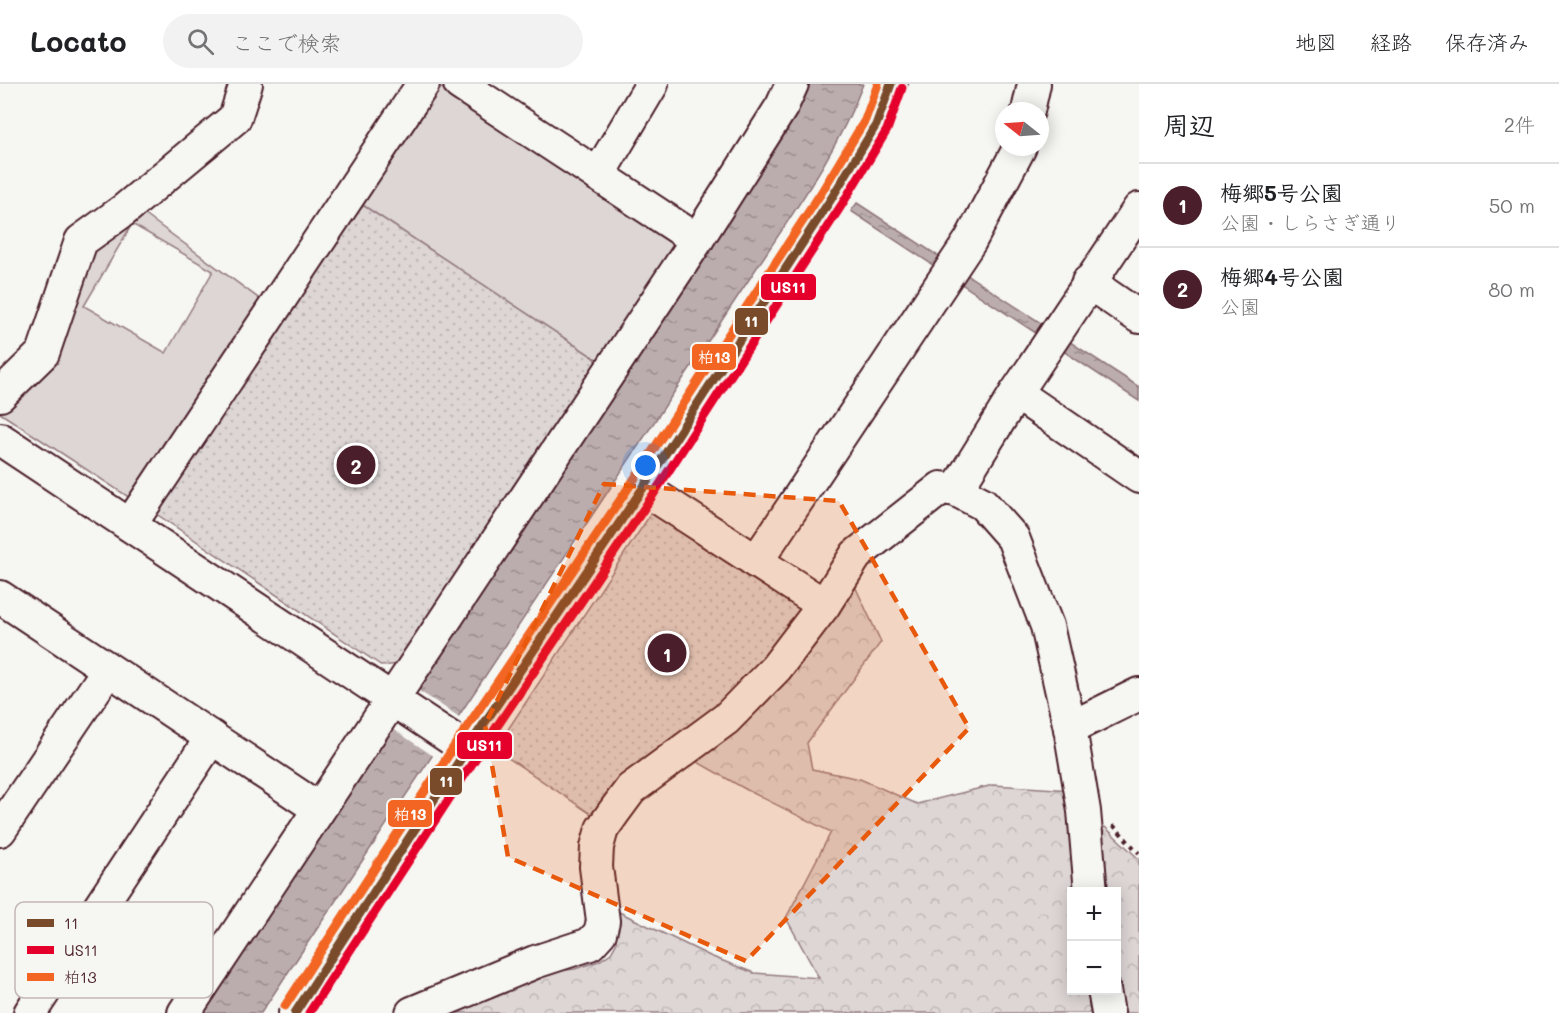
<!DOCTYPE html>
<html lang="ja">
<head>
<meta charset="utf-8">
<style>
	body { margin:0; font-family:Mali,"Klee One",sans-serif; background:#f2f2f2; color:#202124 }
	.controls { position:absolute; right:18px; bottom:18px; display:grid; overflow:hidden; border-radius:0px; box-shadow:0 3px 15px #0003 }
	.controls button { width:54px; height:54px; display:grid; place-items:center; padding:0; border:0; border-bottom:2px solid #e0e0e0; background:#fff; color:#202124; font:30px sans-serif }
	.compass { position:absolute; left:995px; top:18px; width:54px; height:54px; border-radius:50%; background:#fff; box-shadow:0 3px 15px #0003; rotate:287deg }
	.you { position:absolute; left:646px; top:382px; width:21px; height:21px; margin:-15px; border:4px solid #fff; border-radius:50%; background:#1a73e8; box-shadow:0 0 0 9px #1a73e833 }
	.badge { display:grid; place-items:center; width:39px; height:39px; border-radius:50%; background:#4a1f2b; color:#fff; font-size:20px; font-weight:700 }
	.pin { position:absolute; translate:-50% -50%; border:3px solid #fff; box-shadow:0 2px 6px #0006 }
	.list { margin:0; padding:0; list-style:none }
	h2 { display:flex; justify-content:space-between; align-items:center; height:78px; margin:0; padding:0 24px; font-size:26px }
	h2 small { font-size:20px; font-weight:400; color:#757577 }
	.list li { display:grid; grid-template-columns:39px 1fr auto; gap:18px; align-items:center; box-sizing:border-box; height:84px; padding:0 24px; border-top:2px solid #e0e0e0 }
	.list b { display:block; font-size:22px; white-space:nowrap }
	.list p { margin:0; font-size:20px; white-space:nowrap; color:#757577 }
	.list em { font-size:20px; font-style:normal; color:#757577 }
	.icon { flex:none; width:33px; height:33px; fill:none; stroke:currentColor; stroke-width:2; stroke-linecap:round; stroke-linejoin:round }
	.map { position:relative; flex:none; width:1139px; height:929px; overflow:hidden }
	header { display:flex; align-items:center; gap:36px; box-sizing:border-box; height:84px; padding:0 30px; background:#fff; border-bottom:2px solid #e0e0e0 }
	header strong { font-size:28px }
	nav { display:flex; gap:33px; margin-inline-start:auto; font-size:21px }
	.search { width:420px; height:54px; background:#f2f2f2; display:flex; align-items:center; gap:15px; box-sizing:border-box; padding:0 21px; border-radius:33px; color:#757577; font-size:22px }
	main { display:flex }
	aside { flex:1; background:#fff }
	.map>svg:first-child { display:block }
	.green { fill:#ddd6d5; stroke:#947a80; stroke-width:1.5; fill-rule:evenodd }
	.forest { fill:url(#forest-crowns); stroke:#947a80; stroke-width:1.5 }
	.park { fill:url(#park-dots); stroke:#947a80; stroke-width:1.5 }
	.water { fill:url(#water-ripples); stroke:#8e747a; stroke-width:1.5 }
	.pier { fill:#f6f6f2 }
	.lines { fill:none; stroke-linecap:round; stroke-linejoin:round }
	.minor-casing { stroke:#4a1f2b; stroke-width:36 }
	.path { stroke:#4a1f2b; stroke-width:4; stroke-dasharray:4.5 4.5; stroke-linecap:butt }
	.minor { stroke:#f6f6f2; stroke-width:32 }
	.bus-1-casing { stroke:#f6f6f2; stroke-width:14 }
	.bus-2-casing { stroke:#f6f6f2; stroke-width:14 }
	.bus-3-casing { stroke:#f6f6f2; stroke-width:14 }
	.bus-1 { stroke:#7a4b2a; stroke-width:9 }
	.bus-2 { stroke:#e4002b; stroke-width:9 }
	.bus-3 { stroke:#f26522; stroke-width:9 }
	.marked { fill:#e8590c; fill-opacity:0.2; stroke:#e8590c; stroke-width:4.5; stroke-dasharray:12 8; stroke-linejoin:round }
	.key { fill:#f6f6f2; stroke:#c2b6b6; stroke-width:1.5 }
	.key-label { font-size:16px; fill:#4a1f2b }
	.line-badge { stroke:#f6f6f2; stroke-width:2 }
	.badge-label { font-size:16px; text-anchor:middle; font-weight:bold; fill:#fff }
</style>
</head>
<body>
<header>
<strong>Locato</strong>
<div class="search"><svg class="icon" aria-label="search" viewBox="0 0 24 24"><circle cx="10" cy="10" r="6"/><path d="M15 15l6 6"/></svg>ここで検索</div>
<nav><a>地図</a><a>経路</a><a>保存済み</a></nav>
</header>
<main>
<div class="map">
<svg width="1139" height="929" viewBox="0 0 1139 929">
	<defs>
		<pattern id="forest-crowns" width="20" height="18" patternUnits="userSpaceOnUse" patternTransform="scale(1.5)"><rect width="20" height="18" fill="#ddd6d5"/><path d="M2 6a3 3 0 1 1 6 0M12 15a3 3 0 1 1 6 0" fill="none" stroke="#bfb7b7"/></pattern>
		<pattern id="park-dots" width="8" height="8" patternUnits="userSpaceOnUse" patternTransform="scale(1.5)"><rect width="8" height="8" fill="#ddd6d5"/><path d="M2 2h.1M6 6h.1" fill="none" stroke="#bfb7b7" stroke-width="1.8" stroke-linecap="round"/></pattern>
		<pattern id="water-ripples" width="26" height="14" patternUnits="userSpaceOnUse" patternTransform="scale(1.5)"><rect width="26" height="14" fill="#bbadae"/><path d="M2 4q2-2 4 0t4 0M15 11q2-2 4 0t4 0" fill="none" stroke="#9a8c8e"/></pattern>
	</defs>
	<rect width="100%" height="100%" fill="#f6f6f2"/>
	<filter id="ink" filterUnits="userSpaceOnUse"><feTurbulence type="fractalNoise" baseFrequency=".0167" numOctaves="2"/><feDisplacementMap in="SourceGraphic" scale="12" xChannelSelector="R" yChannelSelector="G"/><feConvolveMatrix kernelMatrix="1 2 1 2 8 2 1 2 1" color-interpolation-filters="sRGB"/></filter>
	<g filter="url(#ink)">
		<!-- green -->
		<g class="green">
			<path d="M445,4L674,155V160L599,277L358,118L433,6Z"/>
			<path d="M140,127L265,219L133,416L0,329V323L90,163ZM132,140L213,187L166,269L84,222Z"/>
		</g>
		<!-- forest -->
		<g class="forest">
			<path d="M855,502L881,558L807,659L812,685L860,695L917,720L993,701L1072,706L1086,807L1072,808V906L1099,907L1103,929H438L540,889L575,885L599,877L611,869L616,860L617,827L710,872L754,889L819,894L786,834L831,748L747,706L692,675L764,616L816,560Z"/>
			<path d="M1105,743L1139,775V929H1114L1116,906V808H1096L1098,744Z"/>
		</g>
		<!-- park -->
		<g class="park">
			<path d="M358,118L599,277L398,580L382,582L152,427Z"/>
			<path d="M654,425L808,525L760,587L597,734L495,665Z"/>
		</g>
		<!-- water -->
		<g class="water">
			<path d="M810,0H863C837,69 792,130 752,191L261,929H202L392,645L787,47Z"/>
			<path d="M857,119L1139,303V317L851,127Z"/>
		</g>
		<!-- pier -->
		<path class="pier" d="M416,605L461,634L435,673L390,643Z"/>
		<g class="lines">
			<!-- minor casing -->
			<g class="minor-casing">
				<g id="minor">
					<path d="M460,0L697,156"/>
					<path d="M1028,27L1034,0"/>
					<path d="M598,91L652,0"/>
					<path d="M1088,198L1139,233"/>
					<path d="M1016,309L1139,393"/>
					<path d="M0,311L43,269L81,157L124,126L235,34L246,0"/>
					<path d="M0,355L467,665"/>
					<path d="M643,404L824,521L856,471L941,404L956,406L983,420L1013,454L1047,542L1070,644L1084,727L1091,808"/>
					<path d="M956,406L1016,309L1139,125"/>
					<path d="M130,441L423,0"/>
					<path d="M756,478L970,157L1020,63"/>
					<path d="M0,513L319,725"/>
					<path d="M1070,644L1139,610"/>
					<path d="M0,746L108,586"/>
					<path d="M1104,906L1108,929"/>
					<path d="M30,929L212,653"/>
					<path d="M184,929L697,156L782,22L792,0"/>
					<path d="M295,929L467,665L643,404L831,115L876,41L891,0"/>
					<path d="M412,929L535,878L590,860L600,849L603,837L596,783L597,763L602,745L614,728L631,705L726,635L776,584L824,521"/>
				</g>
			</g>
			<!-- path -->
			<path class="path" d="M1113,741L1139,769"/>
			<!-- minor -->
			<use href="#minor" class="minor"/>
			<!-- bus-1 casing -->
			<g class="bus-1-casing">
				<path id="bus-1" d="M295,929L467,665L643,404L831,115L876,41L891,0"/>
			</g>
			<!-- bus-2 casing -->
			<g class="bus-2-casing">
				<path id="bus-2" d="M309,929L477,672L653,411L841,122L887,46L902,4"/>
			</g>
			<!-- bus-3 casing -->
			<g class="bus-3-casing">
				<path id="bus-3" d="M285,922L457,658L633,397L821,109L865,36L878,0"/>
			</g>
			<!-- bus-1 -->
			<use href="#bus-1" class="bus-1"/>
			<!-- bus-2 -->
			<use href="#bus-2" class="bus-2"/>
			<!-- bus-3 -->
			<use href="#bus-3" class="bus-3"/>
		</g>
	</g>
	<!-- marked area -->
	<path class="marked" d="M604,400L839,417L969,644L746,877L508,773L485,641Z"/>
	<!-- legend -->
	<rect x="15" y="818" width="198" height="96" rx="9" class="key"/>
	<rect x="27" y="835" width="27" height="8" fill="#7a4b2a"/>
	<rect x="27" y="862" width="27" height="8" fill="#e4002b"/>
	<rect x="27" y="889" width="27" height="8" fill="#f26522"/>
	<g class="key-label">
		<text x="64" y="845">11</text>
		<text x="64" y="872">US11</text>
		<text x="64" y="899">柏13</text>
	</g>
	<g class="line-badge">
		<rect x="760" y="189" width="57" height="28" rx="6" fill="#e4002b"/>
		<rect x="734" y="223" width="35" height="29" rx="6" fill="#7a4b2a"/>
		<rect x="691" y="259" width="46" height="28" rx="6" fill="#f26522"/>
		<rect x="456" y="647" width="57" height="29" rx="6" fill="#e4002b"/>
		<rect x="429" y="683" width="34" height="29" rx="6" fill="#7a4b2a"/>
		<rect x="387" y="715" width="46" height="29" rx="6" fill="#f26522"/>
	</g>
	<g class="badge-label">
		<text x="788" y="209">US11</text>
		<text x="751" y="243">11</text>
		<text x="714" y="279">柏13</text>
		<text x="484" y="667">US11</text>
		<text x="446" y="703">11</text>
		<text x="410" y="736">柏13</text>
	</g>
</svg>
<div class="controls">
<button>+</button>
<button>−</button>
</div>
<svg class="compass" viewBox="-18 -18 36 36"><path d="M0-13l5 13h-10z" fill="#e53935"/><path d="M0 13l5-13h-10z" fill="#757577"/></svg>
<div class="you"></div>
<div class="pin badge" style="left:667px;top:569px">1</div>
<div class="pin badge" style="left:356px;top:381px">2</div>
</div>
<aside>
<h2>周辺<small>2件</small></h2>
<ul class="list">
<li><span class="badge">1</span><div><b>梅郷5号公園</b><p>公園 · しらさぎ通り</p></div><em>50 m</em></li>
<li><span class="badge">2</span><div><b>梅郷4号公園</b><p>公園</p></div><em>80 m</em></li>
</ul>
</aside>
</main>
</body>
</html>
